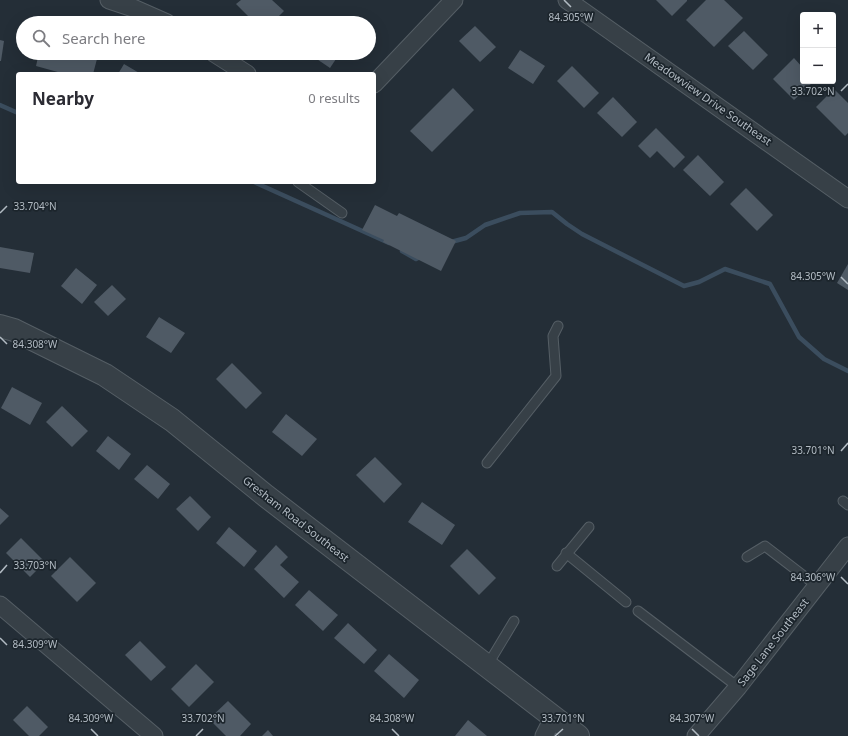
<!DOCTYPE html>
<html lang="en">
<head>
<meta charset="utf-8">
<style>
	body { margin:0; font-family:"Noto Sans",sans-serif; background:#f2f2f3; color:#2b2b33 }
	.controls { position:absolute; right:12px; top:12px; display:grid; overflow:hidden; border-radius:4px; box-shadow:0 4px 16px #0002 }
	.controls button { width:36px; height:36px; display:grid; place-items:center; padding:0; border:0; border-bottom:1px solid #e1e1e2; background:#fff; color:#2b2b33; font:20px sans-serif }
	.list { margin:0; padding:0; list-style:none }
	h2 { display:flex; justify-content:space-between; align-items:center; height:52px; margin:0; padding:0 16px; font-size:17px }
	h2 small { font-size:13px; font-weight:400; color:#7c7c81 }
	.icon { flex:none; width:22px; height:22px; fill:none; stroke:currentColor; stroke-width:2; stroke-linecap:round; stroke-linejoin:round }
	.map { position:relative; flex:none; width:848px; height:736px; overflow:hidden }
	.search { position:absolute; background:#fff; box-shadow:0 4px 16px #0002; left:16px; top:16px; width:360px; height:44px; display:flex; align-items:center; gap:10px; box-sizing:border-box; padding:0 14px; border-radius:22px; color:#7c7c81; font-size:15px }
	.panel { position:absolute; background:#fff; box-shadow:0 4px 16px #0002; left:16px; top:72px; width:360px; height:112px; border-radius:4px }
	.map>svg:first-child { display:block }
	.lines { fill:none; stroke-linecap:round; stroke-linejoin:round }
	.stream { stroke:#3b4d5e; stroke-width:4.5 }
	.building { fill:#4f5a65 }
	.service-casing { stroke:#555e65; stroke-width:11 }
	.minor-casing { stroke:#555e65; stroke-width:19 }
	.tertiary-casing { stroke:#555e65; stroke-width:24 }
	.service { stroke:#374047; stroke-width:9 }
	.minor { stroke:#374047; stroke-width:17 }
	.tertiary { stroke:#374047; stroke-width:22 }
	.ticks { fill:none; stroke:#b2bbc3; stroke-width:1.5 }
	.labels { text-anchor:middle; stroke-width:3.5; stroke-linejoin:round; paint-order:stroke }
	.street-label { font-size:11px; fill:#b2bbc3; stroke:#1c252c }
	.ticks-label { font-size:10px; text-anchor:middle; fill:#b2bbc3; stroke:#1c252c; stroke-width:3.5; stroke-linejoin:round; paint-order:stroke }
</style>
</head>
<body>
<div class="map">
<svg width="848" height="736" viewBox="0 0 848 736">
	<rect width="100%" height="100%" fill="#242e37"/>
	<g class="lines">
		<!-- stream -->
		<g class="stream">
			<path d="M0,105L18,113"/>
			<path d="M254,182L389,243"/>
			<path d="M451,242L466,238L485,225L520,213L552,212L567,224L582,234L684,286L699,282L725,269L770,284L799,337L824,359L848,371"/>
			<path d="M402,251L416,259L422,256"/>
		</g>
	</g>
	<!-- building -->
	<g class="building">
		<path d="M241,0H272L284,11L272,23H255L236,4Z"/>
		<path d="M656,0H687V1L672,16Z"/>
		<path d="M706,0H724L743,18L714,47L686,20Z"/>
		<path d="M475,26L496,47L480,62L459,41Z"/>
		<path d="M744,31L768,55L753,70L728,46Z"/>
		<path d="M0,40L4,41L1,61H0Z"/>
		<path d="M520,50L545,66L533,84L508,68Z"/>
		<path d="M39,53H75L97,59L93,74H65L36,66Z"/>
		<path d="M308,53H340L330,68Z"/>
		<path d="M794,58L803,68V81H814L794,100L773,79Z"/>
		<path d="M124,64L141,74H118Z"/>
		<path d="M572,66L599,93L584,108L557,81Z"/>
		<path d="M453,88L474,110L432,152L410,131Z"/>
		<path d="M834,89L848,103V133L845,136L816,107Z"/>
		<path d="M613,97L637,122L622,137L597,113Z"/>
		<path d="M656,128L685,157L674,168L657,151L650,158L638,146Z"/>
		<path d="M698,155L724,182L710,196L683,170Z"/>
		<path d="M746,188L773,215L757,231L730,204Z"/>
		<path d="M375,205L397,216L399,213L456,241L441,271L383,242L384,240L362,230Z"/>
		<path d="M0,247L34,253L30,273L0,268Z"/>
		<path d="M848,264V290L837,283Z"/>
		<path d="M76,268L97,285L82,304L61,286Z"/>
		<path d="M112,285L126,299L108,316L94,302Z"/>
		<path d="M159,317L185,333L171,353L146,337Z"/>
		<path d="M232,363L262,393L246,409L216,379Z"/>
		<path d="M12,387L42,403L30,425L1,408Z"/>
		<path d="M62,406L88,431L72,447L46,422Z"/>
		<path d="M286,414L317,439L302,456L272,432Z"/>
		<path d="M108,436L131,454L119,470L96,451Z"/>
		<path d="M375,457L402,484L384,503L356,475Z"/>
		<path d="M147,465L170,484L158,499L134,479Z"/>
		<path d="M190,496L211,517L198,531L176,509Z"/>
		<path d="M422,502L455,525L442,545L408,522Z"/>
		<path d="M0,508L9,516L0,525Z"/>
		<path d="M229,527L257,551L244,567L216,543Z"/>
		<path d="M21,538L45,562L30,577L6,553Z"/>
		<path d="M276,545L288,557L280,565L299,582L284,598L254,569Z"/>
		<path d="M467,549L496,578L479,595L450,566Z"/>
		<path d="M70,557L96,583L77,602L51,576Z"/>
		<path d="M309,590L338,615L323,631L295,605Z"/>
		<path d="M348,623L377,650L364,664L334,638Z"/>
		<path d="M140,641L166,667L151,681L125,655Z"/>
		<path d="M389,654L419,680L404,698L374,671Z"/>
		<path d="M196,664L214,682L189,707L171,689Z"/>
		<path d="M228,701L251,724L240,736H226L209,719Z"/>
		<path d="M27,706L48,727L39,736H29L13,720Z"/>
		<path d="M468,720L487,736H455Z"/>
		<path d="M268,730L273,736H262Z"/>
	</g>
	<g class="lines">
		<!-- service casing -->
		<g class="service-casing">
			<g id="service">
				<path d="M298,182L342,213"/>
				<path d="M487,463L556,376L553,336L558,326"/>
				<path d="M843,501L848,505"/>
				<path d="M566,553L626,602"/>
				<path d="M747,557L765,546L817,586"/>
				<path d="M557,566L589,527"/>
				<path d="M638,611L738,687"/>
				<path d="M487,666L514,621"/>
			</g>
		</g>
		<!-- minor casing -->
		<g class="minor-casing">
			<g id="minor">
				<path d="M109,0L133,8L167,23"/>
				<path d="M567,0L848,199"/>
				<path d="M214,53L247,74"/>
				<path d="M374,84L454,0"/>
				<path d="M0,605L154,736"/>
				<path d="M544,736L553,718"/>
				<path d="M696,736L738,687L848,546"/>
			</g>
		</g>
		<!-- tertiary casing -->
		<g class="tertiary-casing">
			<path id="tertiary" d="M0,326L14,330L105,375L172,420L266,496L578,736"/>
		</g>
		<!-- service -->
		<use href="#service" class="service"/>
		<!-- minor -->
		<use href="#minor" class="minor"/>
		<!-- tertiary -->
		<use href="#tertiary" class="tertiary"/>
	</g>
	<!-- ticks -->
	<path class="ticks" d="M564,0L571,7M841,91L848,84M0,213L7,206M841,277L848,284M0,337L7,344M841,451L848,443M0,573L7,565M841,577L848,584M0,638L7,645M91,729L98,736M392,729L399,736M692,729L699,736M196,736L203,729M555,736L563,729"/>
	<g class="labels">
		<!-- street labels -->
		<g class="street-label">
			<text transform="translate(708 99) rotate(35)" y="4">Meadowview Drive Southeast</text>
			<text transform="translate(296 519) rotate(38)" y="4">Gresham Road Southeast</text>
			<text transform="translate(773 642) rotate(-52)" y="4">Sage Lane Southeast</text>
		</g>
	</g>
	<g class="ticks-label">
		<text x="571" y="21">84.305°W</text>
		<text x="813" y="95">33.702°N</text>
		<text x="35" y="210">33.704°N</text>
		<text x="813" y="280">84.305°W</text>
		<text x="35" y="348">84.308°W</text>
		<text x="813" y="454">33.701°N</text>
		<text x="35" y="569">33.703°N</text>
		<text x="813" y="581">84.306°W</text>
		<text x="35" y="648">84.309°W</text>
		<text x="203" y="722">33.702°N</text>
		<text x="563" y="722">33.701°N</text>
		<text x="91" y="722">84.309°W</text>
		<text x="392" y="722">84.308°W</text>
		<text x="692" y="722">84.307°W</text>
	</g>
</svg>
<div class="controls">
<button>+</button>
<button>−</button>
</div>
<div class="search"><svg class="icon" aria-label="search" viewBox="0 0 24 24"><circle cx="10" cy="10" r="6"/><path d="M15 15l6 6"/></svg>Search here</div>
<section class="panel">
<h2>Nearby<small>0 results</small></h2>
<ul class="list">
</ul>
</section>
</div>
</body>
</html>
